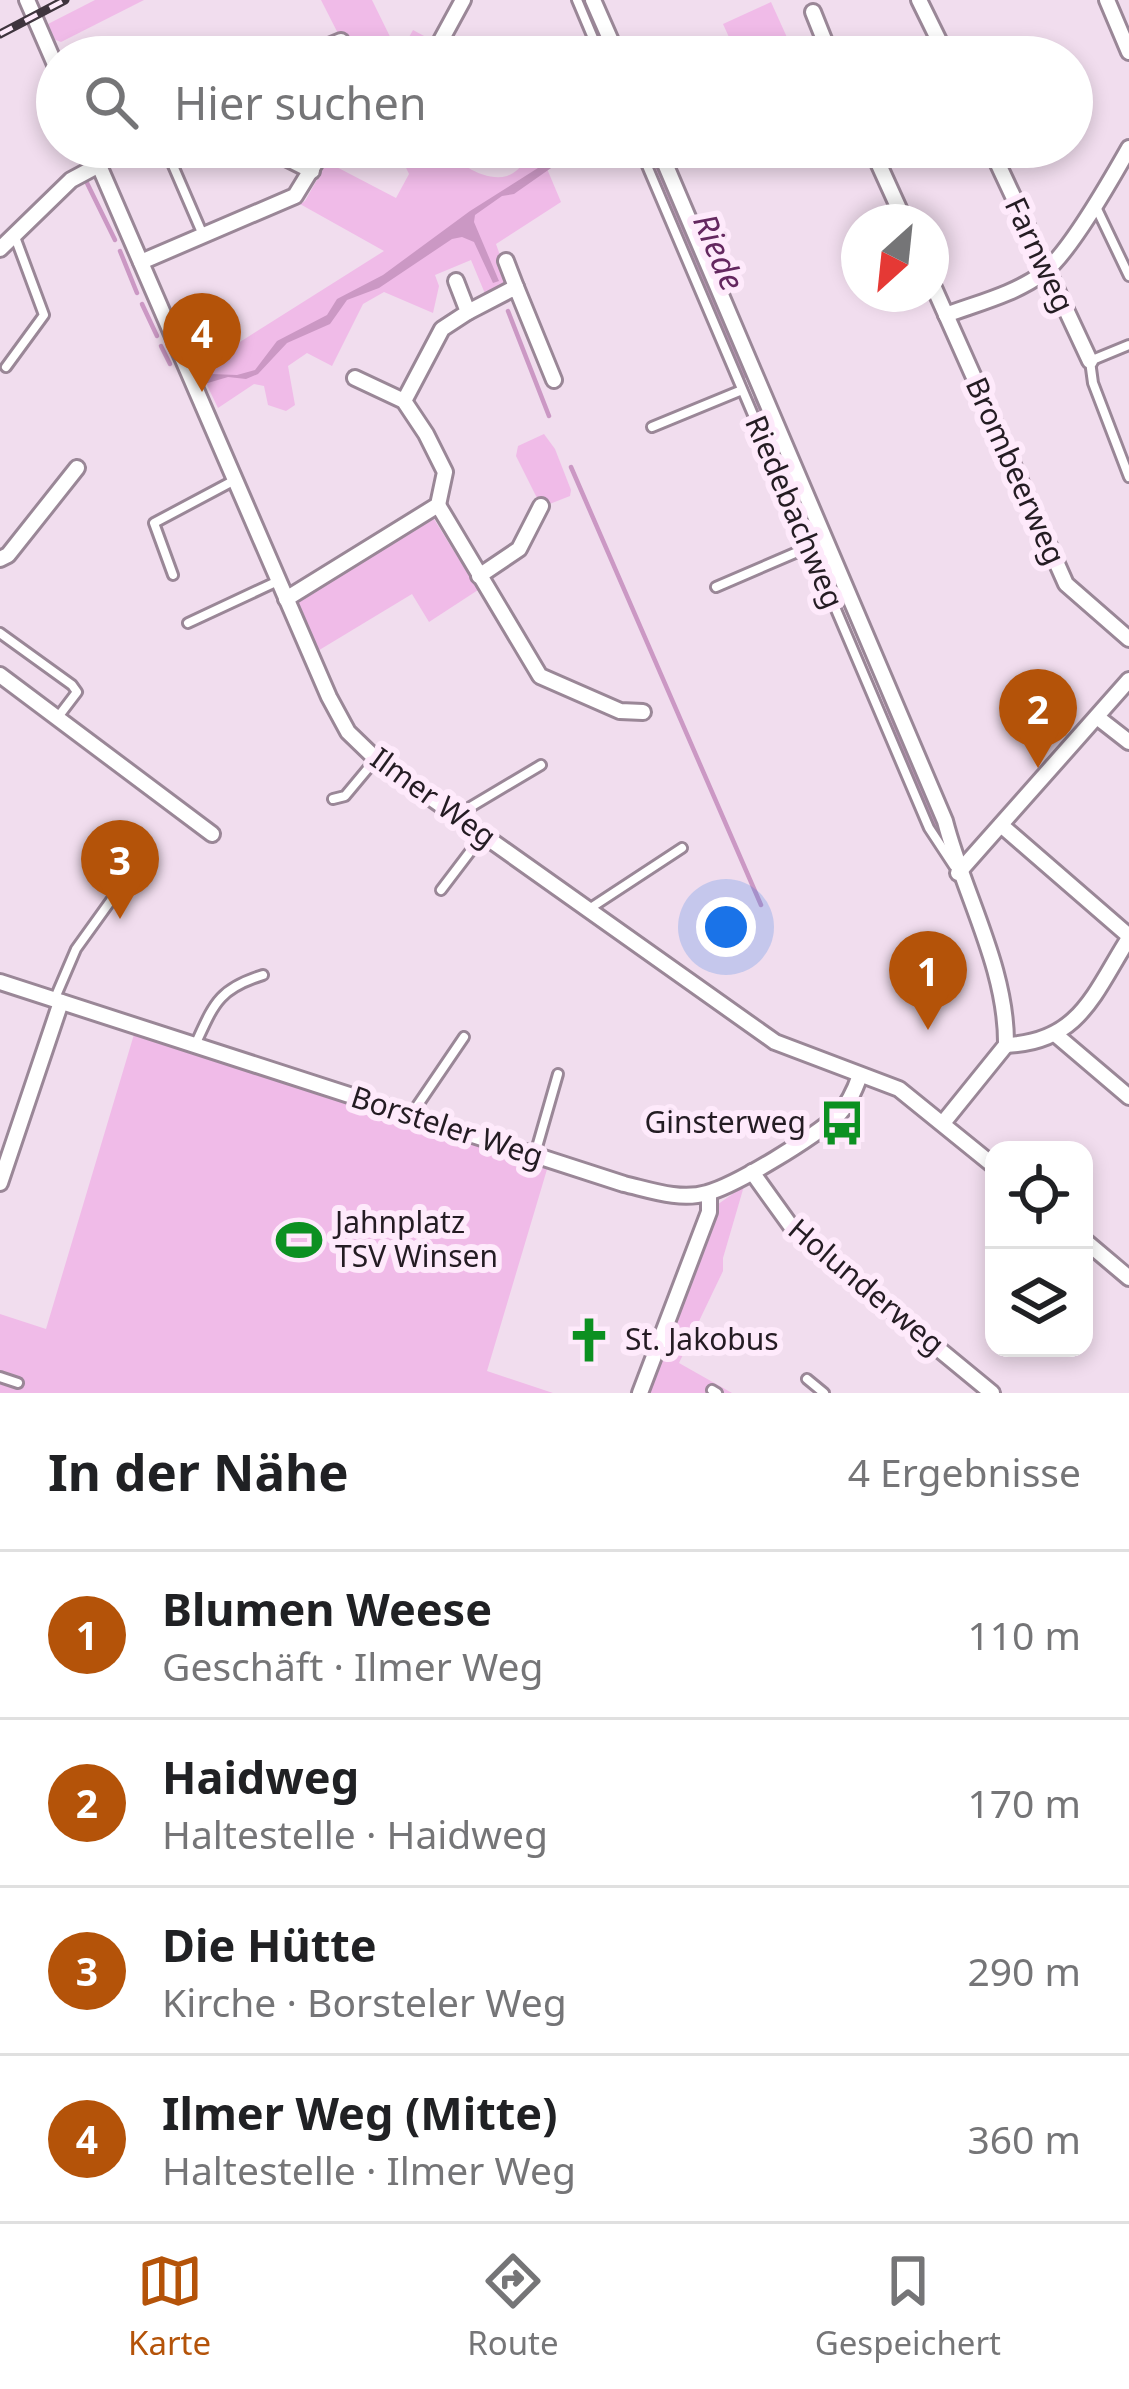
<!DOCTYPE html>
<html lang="de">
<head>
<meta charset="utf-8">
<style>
	body { margin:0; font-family:"Noto Sans",sans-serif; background:#f2f2f2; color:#202124 }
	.controls { position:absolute; right:36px; bottom:36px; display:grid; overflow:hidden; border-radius:24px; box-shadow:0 6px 18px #0003 }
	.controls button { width:108px; height:108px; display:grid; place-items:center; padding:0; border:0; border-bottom:3px solid #e0e0e0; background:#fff; color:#202124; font:60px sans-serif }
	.compass { position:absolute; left:841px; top:204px; width:108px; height:108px; border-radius:50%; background:#fff; box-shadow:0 6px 18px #0003; rotate:207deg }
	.you { position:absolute; left:726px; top:927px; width:42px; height:42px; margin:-30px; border:9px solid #fff; border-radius:50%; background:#1a73e8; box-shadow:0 0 0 18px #1a73e833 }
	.badge { display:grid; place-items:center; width:78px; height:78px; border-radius:50%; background:#b45309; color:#fff; font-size:39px; font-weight:700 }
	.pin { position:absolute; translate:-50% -99px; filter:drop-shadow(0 3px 6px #0008) }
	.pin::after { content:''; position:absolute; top:63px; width:42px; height:36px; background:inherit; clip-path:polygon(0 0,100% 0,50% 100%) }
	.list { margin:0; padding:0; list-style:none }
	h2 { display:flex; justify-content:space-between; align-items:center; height:156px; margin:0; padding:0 48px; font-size:51px }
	h2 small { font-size:39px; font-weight:400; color:#757577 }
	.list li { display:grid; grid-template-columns:78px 1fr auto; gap:36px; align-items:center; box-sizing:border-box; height:168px; padding:0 48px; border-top:3px solid #e0e0e0 }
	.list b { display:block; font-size:45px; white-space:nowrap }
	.list p { margin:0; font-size:39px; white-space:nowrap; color:#757577 }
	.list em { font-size:39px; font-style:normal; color:#757577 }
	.icon { flex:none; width:66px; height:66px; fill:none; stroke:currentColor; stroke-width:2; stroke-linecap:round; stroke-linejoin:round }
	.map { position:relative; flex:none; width:1129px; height:1393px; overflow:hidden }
	.search { position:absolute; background:#fff; box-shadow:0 6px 18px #0003; left:36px; right:36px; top:36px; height:132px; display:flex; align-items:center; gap:30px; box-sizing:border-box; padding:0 42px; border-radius:66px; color:#757577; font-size:45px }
	.sheet { height:828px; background:#fff }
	nav { display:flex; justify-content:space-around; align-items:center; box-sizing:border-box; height:168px; border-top:3px solid #e0e0e0; background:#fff; font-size:33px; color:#757577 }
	nav a { display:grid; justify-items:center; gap:6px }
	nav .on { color:#b45309 }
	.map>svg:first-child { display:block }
	.green { fill:#f0bbe8 }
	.water { fill:#cb98c4 }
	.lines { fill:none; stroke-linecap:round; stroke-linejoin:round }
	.stream { stroke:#cb98c4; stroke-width:4.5 }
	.service-casing { stroke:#9a8797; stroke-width:14 }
	.minor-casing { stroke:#9a8797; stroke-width:20 }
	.service { stroke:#fff; stroke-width:8 }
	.minor { stroke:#fff; stroke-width:14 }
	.rail-casing { stroke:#3f353e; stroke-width:9 }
	.rail { stroke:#feeafb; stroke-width:4.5; stroke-dasharray:14; stroke-linecap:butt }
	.labels { text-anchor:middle; stroke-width:12; stroke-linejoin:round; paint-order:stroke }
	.street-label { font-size:30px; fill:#241c23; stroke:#feeafb }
	.poi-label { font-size:30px; fill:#241c23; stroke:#feeafb; text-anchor:start }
	.water-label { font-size:33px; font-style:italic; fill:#64275f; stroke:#feeafb }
</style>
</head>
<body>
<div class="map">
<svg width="1129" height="1393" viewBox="0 0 1129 1393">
	<rect width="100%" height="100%" fill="#f1ddee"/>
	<!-- green -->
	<g class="green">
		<path d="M95,0H144L61,42L53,39L48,24Z"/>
		<path d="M321,0H372L399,55L413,30L426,37L416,57H350Z"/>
		<path d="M771,2L790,44L762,57H738L723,24Z"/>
		<path d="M396,147H447C456,164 486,182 507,176C520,172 527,158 534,147H570L545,164L561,202L496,244L511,286L486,296L471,260L435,275L439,286L433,313L384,292L363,304L332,366L307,353L288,366L295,405L286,411L268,405L264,386L254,384L218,408L206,383L200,385L194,371L384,251L300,204L305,201L327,162L396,198L409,174Z"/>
		<path d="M544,434L555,449L571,490L570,496L547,505L538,500L516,456L518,446Z"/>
		<path d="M434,519L478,590L429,622L412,594L316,652L293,604Z"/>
		<path d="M135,1031L548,1166L487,1371L553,1393H0V1314L46,1329Z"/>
		<path d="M744,1186L723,1258V1271L679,1363L732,1393H643L714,1207Z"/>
	</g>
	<!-- water -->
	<path class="water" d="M571,147H581L514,194L502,196L475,215L474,222L499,281L493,283L474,242L462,237L452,239L379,288L347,300L330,324L287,343L258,374L246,379L228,377L201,385L200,380L211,374L237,375L255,370L277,341L327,315L337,299L383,275L470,211Z"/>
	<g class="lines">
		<!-- stream -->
		<g class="stream">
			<path d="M585,0L610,57"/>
			<path d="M649,147L746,376"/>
			<path d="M87,183L115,240"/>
			<path d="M120,251L137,293"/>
			<path d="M142,304L157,336"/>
			<path d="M508,311L549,416"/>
			<path d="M161,346L170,364"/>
			<path d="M756,398L817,544"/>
			<path d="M571,467L761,905"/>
			<path d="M831,573L865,651"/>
			<path d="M883,695L935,824"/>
		</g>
		<!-- service casing -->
		<g class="service-casing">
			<g id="service">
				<path d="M577,0L601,57"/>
				<path d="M169,147L168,154L203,235"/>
				<path d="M639,147L929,828L954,866"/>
				<path d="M1096,207L1129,276"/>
				<path d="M1129,345L1090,361L1093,383L1129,477"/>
				<path d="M6,367L44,315L15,237"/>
				<path d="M652,427L742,390"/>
				<path d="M173,575L154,523L233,481"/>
				<path d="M716,587L809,547"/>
				<path d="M188,623L278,581"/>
				<path d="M0,633L72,685L77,692L58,717"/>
				<path d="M333,799L345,796L375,760"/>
				<path d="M457,815L541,765"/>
				<path d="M441,890L482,836"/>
				<path d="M589,909L682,848"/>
				<path d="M55,998L76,949L117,892"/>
				<path d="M195,1045C214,1004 218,989 263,975"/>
				<path d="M411,1115L464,1037"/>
				<path d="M535,1154L558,1074"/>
				<path d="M0,1377L18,1383"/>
				<path d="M807,1379L824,1393"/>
				<path d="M712,1390L717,1393"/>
			</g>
		</g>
		<!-- minor casing -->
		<g class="minor-casing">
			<g id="minor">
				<path d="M27,0L57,69"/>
				<path d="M593,0L618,57"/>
				<path d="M919,0L947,57"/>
				<path d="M1107,0L1129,52"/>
				<path d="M813,12L831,57"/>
				<path d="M303,57L341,41"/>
				<path d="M432,57L463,0"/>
				<path d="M91,147L329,697L348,732L376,759L775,1042L899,1089L994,1166"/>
				<path d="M264,147L312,171"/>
				<path d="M658,147L945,821C964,895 1007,968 1006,1045"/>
				<path d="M871,147L905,222"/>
				<path d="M990,147L1090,361"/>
				<path d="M661,155L678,147"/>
				<path d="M0,249L71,180L99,165"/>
				<path d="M506,261L516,287"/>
				<path d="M141,262L295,196L325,147"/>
				<path d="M931,281L1066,584L1129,639"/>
				<path d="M468,312L516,287L554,380"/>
				<path d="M946,315C978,303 1015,294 1043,273C1069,254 1112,178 1129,148"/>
				<path d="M404,401L442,329L468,312L456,281"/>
				<path d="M438,505L540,676L620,711L643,712"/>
				<path d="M0,559L8,555L77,468"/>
				<path d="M479,576L519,549L541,506"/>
				<path d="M286,599L438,505L445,472L426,434L404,401L355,378"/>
				<path d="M0,675L212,834"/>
				<path d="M1097,717L1129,742"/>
				<path d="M1001,825L1129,936"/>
				<path d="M958,873L1129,680"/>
				<path d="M0,982L624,1184C650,1190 680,1201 707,1193C737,1185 814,1137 837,1116C849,1104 855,1090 860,1075"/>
				<path d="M1055,1034L1129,1097"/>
				<path d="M1006,1045C1080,1042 1094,993 1129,938"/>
				<path d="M943,1123L1006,1045"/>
				<path d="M752,1172L793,1229L992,1393"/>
				<path d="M0,1183L61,1002"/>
				<path d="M1084,1240L1129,1278"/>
				<path d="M640,1393L709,1212V1193"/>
			</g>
		</g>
		<!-- service -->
		<use href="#service" class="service"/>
		<!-- minor -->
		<use href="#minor" class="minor"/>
		<!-- rail casing -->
		<g class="rail-casing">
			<path id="rail" d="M0,34L65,0"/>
		</g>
		<!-- rail -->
		<use href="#rail" class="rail"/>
	</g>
	<!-- icons -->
	<defs>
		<g id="bus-bare" transform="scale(3.6)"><path d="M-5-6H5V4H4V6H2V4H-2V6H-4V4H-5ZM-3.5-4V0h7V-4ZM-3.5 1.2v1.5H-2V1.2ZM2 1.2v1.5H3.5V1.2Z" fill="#0c9021" stroke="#feeafb" stroke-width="2.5" paint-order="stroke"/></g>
		<g id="stadium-bare" transform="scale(3.6)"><path d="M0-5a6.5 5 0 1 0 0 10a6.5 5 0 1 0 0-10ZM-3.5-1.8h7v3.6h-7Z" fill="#0c9021" stroke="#feeafb" stroke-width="2.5" paint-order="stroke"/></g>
		<g id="church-bare" transform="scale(3.6)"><path d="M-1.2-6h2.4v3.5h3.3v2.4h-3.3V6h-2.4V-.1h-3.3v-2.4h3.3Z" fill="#0c9021" stroke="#feeafb" stroke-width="2.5" paint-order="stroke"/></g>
	</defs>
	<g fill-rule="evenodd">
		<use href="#bus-bare" x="842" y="1123"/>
		<use href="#stadium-bare" x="299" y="1240"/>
		<use href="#church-bare" x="589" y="1340"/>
	</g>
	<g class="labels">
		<!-- street labels -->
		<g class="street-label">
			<text transform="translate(1039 255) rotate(65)" y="10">Farnweg</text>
			<text transform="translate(1015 471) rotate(66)" y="10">Brombeerweg</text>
			<text transform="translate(794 512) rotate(67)" y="10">Riedebachweg</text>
			<text transform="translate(433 798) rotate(36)" y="10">Ilmer Weg</text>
			<text transform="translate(447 1127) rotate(18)" y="10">Borsteler Weg</text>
			<text transform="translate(866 1287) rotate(40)" y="10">Holunderweg</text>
		</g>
		<!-- poi labels -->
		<g class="poi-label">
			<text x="806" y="1133" text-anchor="end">Ginsterweg</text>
			<text x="335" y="1233">Jahnplatz<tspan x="335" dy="34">TSV Winsen</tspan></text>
			<text x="625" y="1350">St. Jakobus</text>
		</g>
		<!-- water labels -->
		<g class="water-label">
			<text transform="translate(719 252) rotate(67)" y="12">Riede</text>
		</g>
	</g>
</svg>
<div class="controls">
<button><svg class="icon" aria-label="locate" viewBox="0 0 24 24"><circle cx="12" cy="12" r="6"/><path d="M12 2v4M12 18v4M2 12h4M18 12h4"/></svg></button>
<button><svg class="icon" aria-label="layers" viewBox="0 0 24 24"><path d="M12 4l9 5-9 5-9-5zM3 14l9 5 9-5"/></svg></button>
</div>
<svg class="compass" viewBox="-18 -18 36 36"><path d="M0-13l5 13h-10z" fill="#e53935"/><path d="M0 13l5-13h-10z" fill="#757577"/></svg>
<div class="you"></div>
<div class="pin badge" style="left:928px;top:1030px">1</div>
<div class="pin badge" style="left:1038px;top:768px">2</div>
<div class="pin badge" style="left:120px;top:919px">3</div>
<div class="pin badge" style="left:202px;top:392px">4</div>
<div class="search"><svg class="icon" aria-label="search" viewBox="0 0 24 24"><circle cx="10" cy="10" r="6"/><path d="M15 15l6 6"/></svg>Hier suchen</div>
</div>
<section class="sheet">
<h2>In der Nähe<small>4 Ergebnisse</small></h2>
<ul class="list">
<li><span class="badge">1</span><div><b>Blumen Weese</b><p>Geschäft · Ilmer Weg</p></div><em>110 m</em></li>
<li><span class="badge">2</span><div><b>Haidweg</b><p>Haltestelle · Haidweg</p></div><em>170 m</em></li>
<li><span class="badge">3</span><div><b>Die Hütte</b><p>Kirche · Borsteler Weg</p></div><em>290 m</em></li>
<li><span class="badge">4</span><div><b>Ilmer Weg (Mitte)</b><p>Haltestelle · Ilmer Weg</p></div><em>360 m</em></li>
</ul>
</section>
<nav>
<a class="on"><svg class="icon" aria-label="map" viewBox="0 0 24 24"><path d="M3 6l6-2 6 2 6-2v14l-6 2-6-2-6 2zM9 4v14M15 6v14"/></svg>Karte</a>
<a><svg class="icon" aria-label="directions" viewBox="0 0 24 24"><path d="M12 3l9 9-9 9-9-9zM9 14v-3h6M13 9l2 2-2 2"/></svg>Route</a>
<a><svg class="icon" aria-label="saved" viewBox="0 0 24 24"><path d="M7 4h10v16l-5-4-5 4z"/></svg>Gespeichert</a>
</nav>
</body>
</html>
